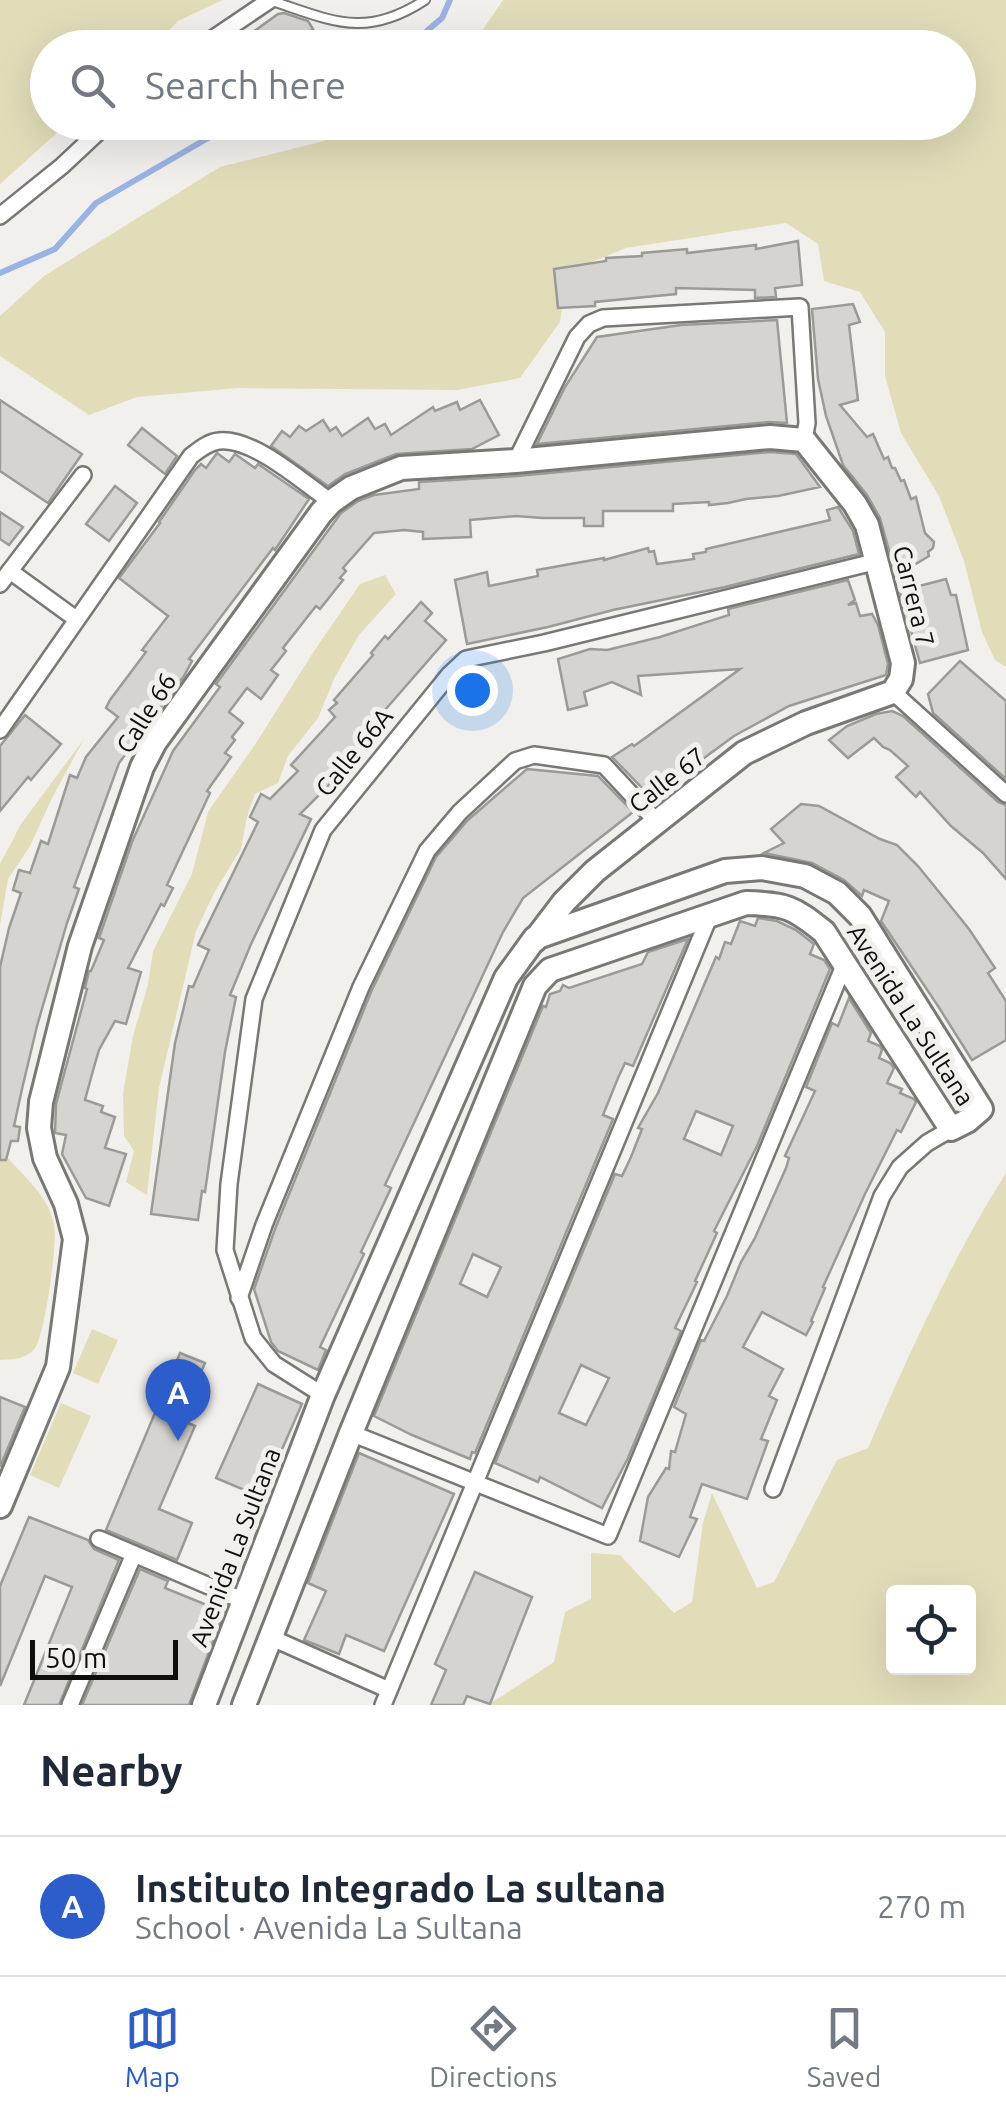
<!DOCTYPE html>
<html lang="en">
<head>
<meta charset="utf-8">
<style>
	body { margin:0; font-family:Ubuntu,sans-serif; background:#f2f2f3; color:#1f2937 }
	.controls { position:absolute; right:30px; bottom:30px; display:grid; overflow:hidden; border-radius:10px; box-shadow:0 10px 40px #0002 }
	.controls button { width:90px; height:90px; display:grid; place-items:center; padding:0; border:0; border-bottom:2px solid #e0e1e3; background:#fff; color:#1f2937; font:50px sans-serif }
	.scale { position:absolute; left:30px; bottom:25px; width:148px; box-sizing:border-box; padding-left:10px; border:5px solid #0e0e0d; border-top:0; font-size:28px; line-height:35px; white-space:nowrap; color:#0e0e0d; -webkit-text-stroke:8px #f1f0ed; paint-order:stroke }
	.you { position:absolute; left:472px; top:690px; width:35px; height:35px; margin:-25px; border:8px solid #fff; border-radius:50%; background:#1a73e8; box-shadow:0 0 0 15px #1a73e833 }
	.badge { display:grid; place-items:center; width:65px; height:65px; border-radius:50%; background:#2c5dcb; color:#fff; font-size:32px; font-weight:700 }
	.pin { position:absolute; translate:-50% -82px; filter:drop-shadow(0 2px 5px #0008) }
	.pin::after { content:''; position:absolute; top:52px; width:35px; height:30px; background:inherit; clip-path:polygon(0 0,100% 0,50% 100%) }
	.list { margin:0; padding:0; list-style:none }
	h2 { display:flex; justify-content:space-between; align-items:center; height:130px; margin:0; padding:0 40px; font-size:42px }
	h2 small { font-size:32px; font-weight:400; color:#747a83 }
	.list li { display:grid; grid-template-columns:65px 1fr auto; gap:30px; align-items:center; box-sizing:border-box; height:140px; padding:0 40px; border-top:2px solid #e0e1e3 }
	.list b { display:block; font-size:38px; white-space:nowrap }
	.list p { margin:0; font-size:32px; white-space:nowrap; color:#747a83 }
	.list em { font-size:32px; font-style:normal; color:#747a83 }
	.icon { flex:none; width:55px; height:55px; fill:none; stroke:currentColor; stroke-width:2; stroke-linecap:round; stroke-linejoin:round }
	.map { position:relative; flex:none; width:1006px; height:1705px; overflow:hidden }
	.search { position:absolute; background:#fff; box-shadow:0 10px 40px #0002; left:30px; right:30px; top:30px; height:110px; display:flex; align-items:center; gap:25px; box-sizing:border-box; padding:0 35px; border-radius:55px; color:#747a83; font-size:38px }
	.sheet { height:270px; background:#fff }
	nav { display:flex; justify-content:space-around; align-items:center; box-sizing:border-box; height:140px; border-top:2px solid #e0e1e3; background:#fff; font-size:28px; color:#747a83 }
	nav a { display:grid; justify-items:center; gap:5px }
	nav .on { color:#2c5dcb }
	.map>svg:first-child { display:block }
	.green { fill:#e1ddb9; fill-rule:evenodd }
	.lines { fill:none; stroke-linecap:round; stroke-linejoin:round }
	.stream { stroke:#9bb3e4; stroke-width:6 }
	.building { fill:#d5d4d1; stroke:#9a9a97; stroke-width:2.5; fill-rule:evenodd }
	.lane-casing { stroke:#787875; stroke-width:12 }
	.street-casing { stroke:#787875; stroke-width:20 }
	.secondary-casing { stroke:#787875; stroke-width:28 }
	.lane { stroke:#fff; stroke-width:8 }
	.street { stroke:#fff; stroke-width:15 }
	.secondary { stroke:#fff; stroke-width:22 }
	.labels { text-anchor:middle; stroke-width:10; stroke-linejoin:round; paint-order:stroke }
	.street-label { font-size:25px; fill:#0e0e0d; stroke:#f1f0ed }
</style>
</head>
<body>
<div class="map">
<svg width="1006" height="1705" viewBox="0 0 1006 1705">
	<rect width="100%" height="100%" fill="#f1f0ed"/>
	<!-- green -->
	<g class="green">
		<path d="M0,0H223L178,21L152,47L48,48V122L68,123L0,184Z"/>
		<path d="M503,0H1006V667L995,660L982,632L964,561L939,496L901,433L885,376V332L860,292L824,281L818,244L786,223L626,248L567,272L560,322L520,378L458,390L238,388L137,397L89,415L0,356V316L44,276L220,167L320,142L378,123L958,122V48L471,47Z"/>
		<path d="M385,575L396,594L359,635L335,677L318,718L288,756L278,783L255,794L247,817L241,849L214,893L196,931L159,1088L147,1195L126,1182L134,1151L124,1136L123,1094L133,1036L148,984L153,951L192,874L208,812L258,740L314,651L360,584Z"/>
		<path d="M84,739L52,798L30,846L8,879L0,925V864L21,824Z"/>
		<path d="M0,1149C20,1174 47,1192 54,1224C58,1242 45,1334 35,1348C25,1360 14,1359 0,1360Z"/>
		<path d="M1006,1173V1705H488L554,1662L565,1612L591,1599V1553L620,1555L674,1613L692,1602L703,1523L712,1493L757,1588L774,1582L837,1460L868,1448C909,1354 951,1260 1006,1173ZM894,1592H968V1668H894Z"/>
		<path d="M92,1329L118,1340L98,1384L73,1373Z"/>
		<path d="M61,1403L91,1416L59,1488L30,1475Z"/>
	</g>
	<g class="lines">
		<!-- stream -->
		<g class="stream">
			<path d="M407,48L442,18L450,0"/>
			<path d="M0,273L55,249L96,203L208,138L253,122"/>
		</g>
	</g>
	<!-- building -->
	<g class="building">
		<path d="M284,13L308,21L313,29L308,33L319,48H231L278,14Z"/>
		<path d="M798,241L802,285L775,288L776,297L755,298V290L676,288V294L595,302V306L558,308L554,269L606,261V258L642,256V253L687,249V253L756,245V249Z"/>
		<path d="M853,304L860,322L849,325L858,400L840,405L867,437L873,434L884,459L888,457L892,468H895L901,481L904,480L911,499L916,497L925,533L934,542L933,548L928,552L929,556L896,576L880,518L867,495L843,465L826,416L818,379L812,309Z"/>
		<path d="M777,320L787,423L769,422L537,444L565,387L597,337L681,325Z"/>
		<path d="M0,400L82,454L48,503L0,471Z"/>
		<path d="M480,400L499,435L472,449L396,454L345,474L328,486L271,446L282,431L290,437L299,426L306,431L323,420L330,431L336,427L342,436L368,418L375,429L385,424L391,435L433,407L435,411L457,402L460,410Z"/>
		<path d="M142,428L177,456L165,474L128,445Z"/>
		<path d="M770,452L796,454L820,487L778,496L746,499L728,503L709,505V502L673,504V511H603V526H584V518H542L516,516L470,520L471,537L423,539V532L404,530L374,533L343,568L346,571L340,578L343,580L320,609L316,606L283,648L286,651L271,670L278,675L261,699L247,688L229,712L243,723L232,737L235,740L225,753L231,757L207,791L210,793L167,885L173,888L164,906L161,904L128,968L141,972L126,1024L115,1021L99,1050L94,1067L85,1100L103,1106L101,1112L115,1117L105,1148L126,1154L109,1206L86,1198L62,1154L66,1135L55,1133L56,1104L87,989L85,988L89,971H91L104,940L99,938L132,842L173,751L220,687L216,684L341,513L358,501L374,495L419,489V482L517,476Z"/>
		<path d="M217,453L229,462L235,454L255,468L258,464L309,499L275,550L273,548L189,659L192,661L184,676L119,763L74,887L79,889L67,923L37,1026L22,1089L14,1126L20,1127L18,1141H11L6,1160H0V967L9,928L21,893L13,890L19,870L30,873L41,841L48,844L70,775L77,778L86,757L118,717L106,708L110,700L146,652L142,650L168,616L119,578L160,523L159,522L195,470L201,464L206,468Z"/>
		<path d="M115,486L137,503L109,541L86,524Z"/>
		<path d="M838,507L853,531L859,554L725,587L613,610L548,627L467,644L455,580L487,572L489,586L538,576L537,570L604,558V560L648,548L649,552L654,551L657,564L694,559L693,554L706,552V549L830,520L827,510Z"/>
		<path d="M0,512L23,527L9,545L0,539Z"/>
		<path d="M946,579L951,595H956L968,650L920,663L900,591Z"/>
		<path d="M848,580L855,600L848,605L856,603L860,616L872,614L878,625L888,664L886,675L789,706L734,736L651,797L612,757L632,744L634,746L740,669L638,676L641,695L612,682L584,692L587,705L568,710L558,659L590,649L607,650L660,637L729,615L728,609Z"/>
		<path d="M421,602L432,613L425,621L446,640L385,710L391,715L346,766L347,768L336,781L334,780L300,814L311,819L251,944L230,995L236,997L225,1052L205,1192L202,1191L198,1220L151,1214L175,1043L189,986L193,987L209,950L198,945L258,822L250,817L261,794L270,799L298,771L291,765L335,717L329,710L337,703L334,700L373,655L371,653L385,636L388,639Z"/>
		<path d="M960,661L1006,701V779L933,713L928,694Z"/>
		<path d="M892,711L903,716L998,802L1006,805V879L983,853L951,826L920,792L916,797L896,777L908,766L890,750L883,747L874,738L848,758L829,740L847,726L876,714Z"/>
		<path d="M25,715L61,744L31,780L28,777L0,811V746Z"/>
		<path d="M527,769L598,776L633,812L523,898L503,932L385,1185L391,1188L361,1252L364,1254L320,1347L326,1350L318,1370L278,1351L271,1342L254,1289L275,1229L371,992L436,857L468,820Z"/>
		<path d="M801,804L819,806L880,839L897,845L918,866L969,929L995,968L988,973L1006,1001V1040L972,1060L938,1006L881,921L889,901L864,890L862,896L844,880L812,863L764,853L784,843L771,829Z"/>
		<path d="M758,918L777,921L796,930L814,944L810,954L824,960L830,969L757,1146L714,1231L717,1233L695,1281L697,1282L675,1328L681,1331L628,1458L602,1508L540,1477L538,1482L495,1463L615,1174L622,1176L631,1157L642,1129L638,1128L658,1093L716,957L719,959L725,942L731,944L740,921L755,926ZM696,1111L733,1126L721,1155L684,1139ZM581,1365L609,1378L586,1425L559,1413Z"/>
		<path d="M688,939L633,1066L625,1063L618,1078L603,1115L613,1119L475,1453L472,1452L470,1459L412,1435L374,1416L543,1006L546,1007L550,994L560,991L563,985L569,988L642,964L648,952ZM473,1254L501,1267L487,1297L460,1284Z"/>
		<path d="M849,998L871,1033L868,1041L880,1046L882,1050L879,1058L890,1063L894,1068L887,1083L902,1089L900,1093L914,1099L916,1102L901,1132L897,1130L865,1194L823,1287L825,1288L811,1321L813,1322L806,1335L762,1312L743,1347L783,1369L769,1396L777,1400L761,1439L768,1441L747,1499L702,1484L690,1517L697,1519L679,1557L640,1541L648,1497L666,1468L669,1469L671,1451L675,1452L686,1414L674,1407L701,1340L704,1341L727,1296L741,1262L755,1238L786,1168L789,1158L785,1156L815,1091L806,1087L832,1023L838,1026Z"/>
		<path d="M180,1353L205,1363L181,1420L195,1426L159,1509L192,1523L177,1560L106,1530Z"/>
		<path d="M258,1384L302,1404L261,1497L216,1478Z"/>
		<path d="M0,1397L25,1407L0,1467Z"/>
		<path d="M359,1453L454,1494L384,1651L346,1635L339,1654L304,1640L326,1591L308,1583Z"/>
		<path d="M29,1517L88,1540L94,1549L119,1560L59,1705H24L72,1587L45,1576L0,1686V1586Z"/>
		<path d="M140,1569L168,1581L165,1588L224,1612L189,1705H82Z"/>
		<path d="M475,1572L532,1597L490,1704L467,1696L463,1705H431L446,1670L435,1664Z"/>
	</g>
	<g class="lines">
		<!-- lane casing -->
		<g class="lane-casing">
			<path id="lane" d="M269,0C331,20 364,40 425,0"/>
		</g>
		<!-- street casing -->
		<g class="street-casing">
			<g id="street">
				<path d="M199,48L270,0"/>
				<path d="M0,216L62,166L109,122"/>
				<path d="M516,461L577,337L589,324L603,318L800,307L807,423L804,440"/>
				<path d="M10,571L76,619"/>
				<path d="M0,584L83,475"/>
				<path d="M893,692L1006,794"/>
				<path d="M0,730L191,456C199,450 208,442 219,441C253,437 304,483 331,502"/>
				<path d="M239,1298L264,1225L361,987L427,851L460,812L515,761L534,755L604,765L657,822"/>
				<path d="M323,1395L274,1364L253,1338L225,1250L229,1184L254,999L323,830L449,675L466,659L544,643L878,561"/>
				<path d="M351,1433L608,1536L845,963"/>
				<path d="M773,1489L882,1196L900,1167L927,1143L951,1129"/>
				<path d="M99,1539L244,1601"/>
				<path d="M272,1638L389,1690"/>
				<path d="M70,1705L134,1554"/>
				<path d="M383,1705L710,915"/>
			</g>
		</g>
		<!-- secondary casing -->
		<g class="secondary-casing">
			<g id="secondary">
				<path d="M0,1506L58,1367L75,1239L66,1204L45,1158L39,1128L41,1102L80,946L142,767L155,742L321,513L331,502L351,488L401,468L516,461L770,437L804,440L855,504L867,525L903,663L901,679L893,692L806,723L744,753L595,871L564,902L535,940"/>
				<path d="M204,1705L323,1395L506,978L535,938L725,871L762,868L805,876L837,893L860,916L981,1109L967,1121L951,1129L824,932C793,907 786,904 746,903L550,970L535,986L351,1433L244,1705"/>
			</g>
		</g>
		<!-- lane -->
		<use href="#lane" class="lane"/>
		<!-- street -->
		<use href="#street" class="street"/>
		<!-- secondary -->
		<use href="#secondary" class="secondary"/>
	</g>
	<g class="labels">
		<!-- street labels -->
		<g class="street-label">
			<text transform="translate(914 596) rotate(76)" y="9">Carrera 7</text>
			<text transform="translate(146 713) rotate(-58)" y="9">Calle 66</text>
			<text transform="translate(354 752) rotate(-51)" y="9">Calle 66A</text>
			<text transform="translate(667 780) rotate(-38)" y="9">Calle 67</text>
			<text transform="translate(911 1015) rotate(57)" y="9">Avenida La Sultana</text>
			<text transform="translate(235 1547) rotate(-69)" y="9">Avenida La Sultana</text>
		</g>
	</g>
</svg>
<div class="controls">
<button><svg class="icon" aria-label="locate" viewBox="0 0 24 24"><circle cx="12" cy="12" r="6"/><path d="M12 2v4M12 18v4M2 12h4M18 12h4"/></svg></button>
</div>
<div class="scale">50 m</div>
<div class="you"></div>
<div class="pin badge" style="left:178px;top:1441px">A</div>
<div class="search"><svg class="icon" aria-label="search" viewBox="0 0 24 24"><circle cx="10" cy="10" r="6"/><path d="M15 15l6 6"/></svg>Search here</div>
</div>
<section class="sheet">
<h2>Nearby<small></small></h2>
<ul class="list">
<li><span class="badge">A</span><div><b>Instituto Integrado La sultana</b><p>School · Avenida La Sultana</p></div><em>270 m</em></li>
</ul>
</section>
<nav>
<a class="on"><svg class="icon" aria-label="map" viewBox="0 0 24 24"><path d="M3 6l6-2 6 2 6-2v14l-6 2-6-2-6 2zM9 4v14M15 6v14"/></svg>Map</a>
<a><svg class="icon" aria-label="directions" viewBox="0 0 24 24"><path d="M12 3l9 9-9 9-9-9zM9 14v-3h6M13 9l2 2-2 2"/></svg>Directions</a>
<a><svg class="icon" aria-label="saved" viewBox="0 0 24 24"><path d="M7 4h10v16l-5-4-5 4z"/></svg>Saved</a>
</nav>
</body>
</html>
